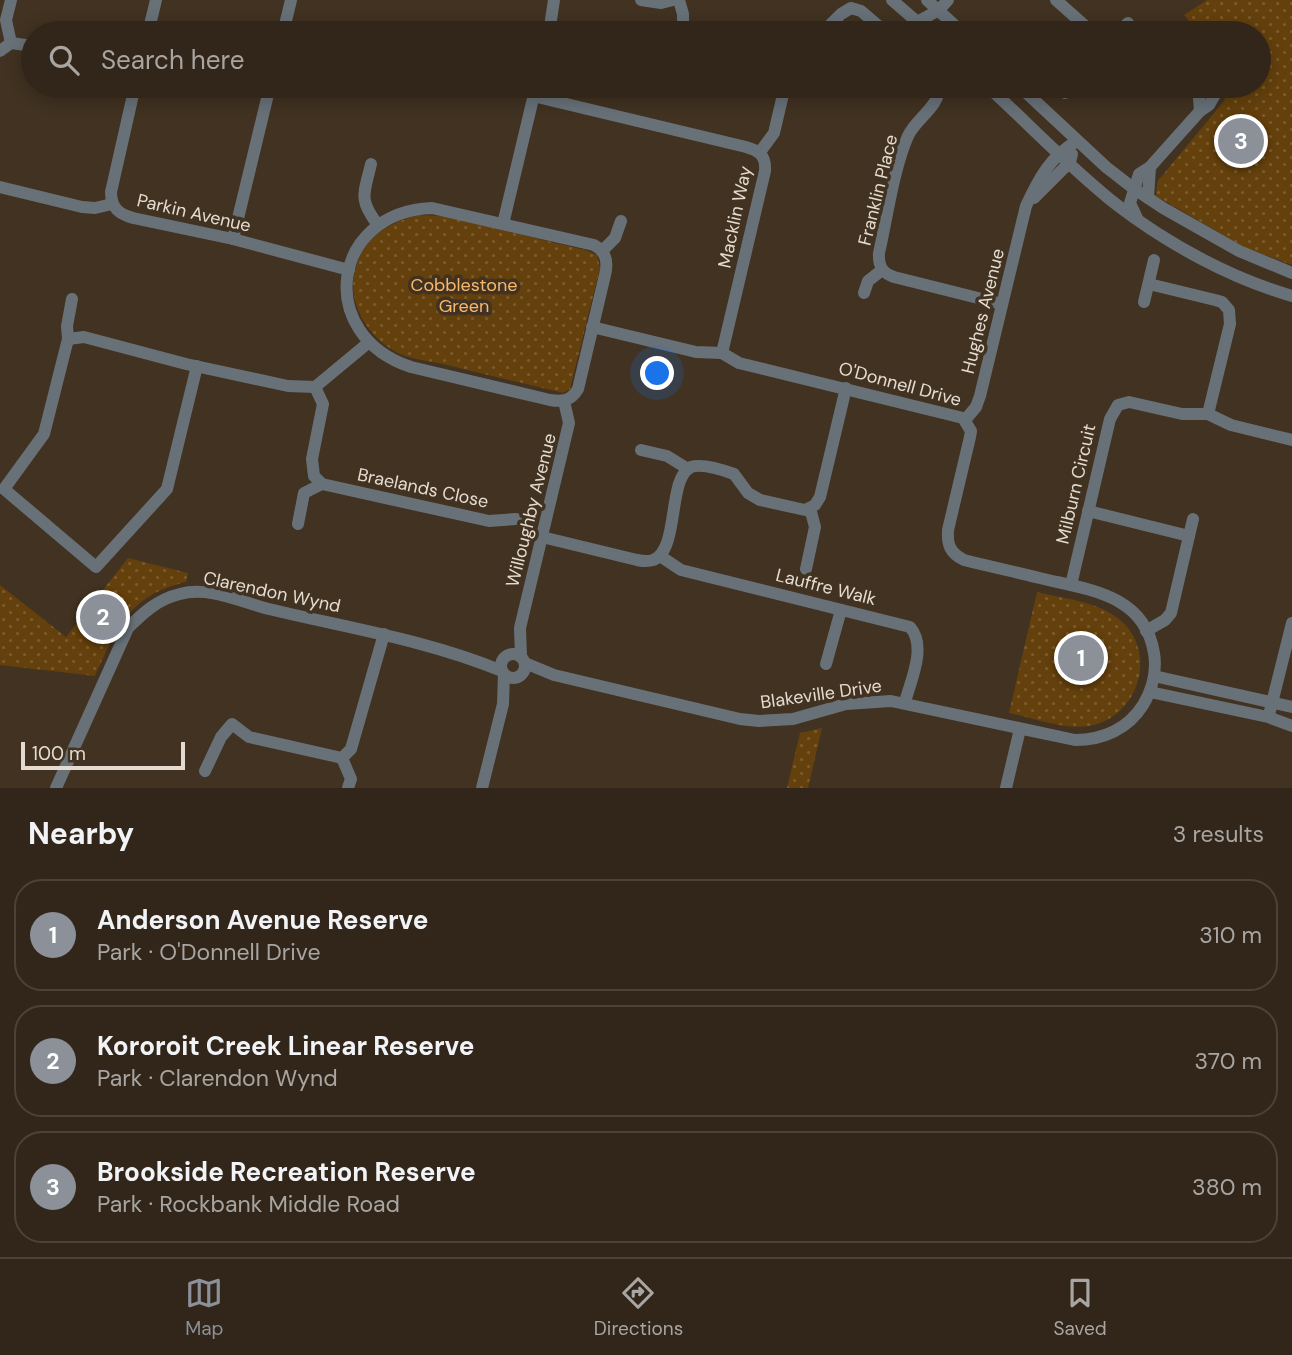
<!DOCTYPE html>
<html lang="en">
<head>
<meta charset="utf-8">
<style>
	body { margin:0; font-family:"DM Sans",sans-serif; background:#392e22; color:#f1f3f6 }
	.scale { position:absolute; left:21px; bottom:18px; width:164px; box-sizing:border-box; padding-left:7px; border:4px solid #e5dcd1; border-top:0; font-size:19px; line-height:24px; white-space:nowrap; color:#e5dcd1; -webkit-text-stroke:5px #413221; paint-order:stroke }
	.you { position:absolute; left:658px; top:374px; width:24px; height:24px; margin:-18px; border:5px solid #fff; border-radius:50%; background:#1a73e8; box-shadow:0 0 0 10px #1a73e833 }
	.badge { display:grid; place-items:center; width:46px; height:46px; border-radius:50%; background:#8c9099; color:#fff; font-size:23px; font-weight:700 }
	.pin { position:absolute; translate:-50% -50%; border:4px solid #fff; box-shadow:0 2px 7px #0006 }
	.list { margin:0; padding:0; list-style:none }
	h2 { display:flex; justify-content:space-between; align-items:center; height:91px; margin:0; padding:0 28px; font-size:30px }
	h2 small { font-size:23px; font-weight:400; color:#a8a5a2 }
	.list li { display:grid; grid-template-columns:46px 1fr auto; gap:21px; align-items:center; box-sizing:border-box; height:112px; margin:0 14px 14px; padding:0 14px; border:2px solid #4c4338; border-radius:28px }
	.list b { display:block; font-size:26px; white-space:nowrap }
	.list p { margin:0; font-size:23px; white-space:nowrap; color:#a8a5a2 }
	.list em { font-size:23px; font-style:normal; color:#a8a5a2 }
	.icon { flex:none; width:38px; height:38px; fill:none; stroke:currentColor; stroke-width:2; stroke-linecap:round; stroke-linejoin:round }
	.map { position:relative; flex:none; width:1292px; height:788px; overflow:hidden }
	.search { position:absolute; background:#312619; box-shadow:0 4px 18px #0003; left:21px; right:21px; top:21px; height:77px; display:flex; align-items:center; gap:18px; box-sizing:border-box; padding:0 24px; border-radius:38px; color:#a8a5a2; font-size:26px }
	.sheet { height:469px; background:#312619 }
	nav { display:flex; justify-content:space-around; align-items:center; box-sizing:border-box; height:98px; border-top:2px solid #4c4338; background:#312619; font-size:19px; color:#a8a5a2 }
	nav a { display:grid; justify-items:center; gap:4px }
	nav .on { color:#8c9099 }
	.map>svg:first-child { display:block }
	.park { fill:url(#park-dots) }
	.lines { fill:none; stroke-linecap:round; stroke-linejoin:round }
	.minor { stroke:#687178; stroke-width:12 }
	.labels { text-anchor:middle; stroke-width:7; stroke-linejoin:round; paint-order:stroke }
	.street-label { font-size:18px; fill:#e5dcd1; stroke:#413221 }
	.park-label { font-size:18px; fill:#f9b96c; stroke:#413221 }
</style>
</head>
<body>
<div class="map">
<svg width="1292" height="788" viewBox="0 0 1292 788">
	<defs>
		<pattern id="park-dots" width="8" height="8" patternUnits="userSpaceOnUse" patternTransform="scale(1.75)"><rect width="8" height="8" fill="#64400c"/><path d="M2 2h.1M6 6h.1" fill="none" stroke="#7a5b2e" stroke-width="1.8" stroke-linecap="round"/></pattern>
	</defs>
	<rect width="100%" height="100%" fill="#413221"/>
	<!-- park -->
	<g class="park">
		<path d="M1207,0H1292V265L1244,247L1156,196L1157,182L1224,101L1229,86H1259V33H1200L1184,15Z"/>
		<path d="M418,215L443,216L585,250L597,255L600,268L570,389L563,393C523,383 483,374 443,364C428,361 409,359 396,352C367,336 345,301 356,267C365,236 389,223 418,215Z"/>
		<path d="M128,558L188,573L186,582C129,595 117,628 95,676L0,665V585L66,637Z"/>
		<path d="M1037,592C1064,599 1097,601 1119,619C1159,651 1139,718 1089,726C1063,730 1034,718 1009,713Z"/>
		<path d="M822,728L808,788H787L800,733Z"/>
	</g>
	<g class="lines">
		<!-- minor -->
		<g class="minor">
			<path d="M641,0L661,3L673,0"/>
			<path d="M679,0L683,14V26"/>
			<path d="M892,0L930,33"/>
			<path d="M927,0L963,33"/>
			<path d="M1056,0L1093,33"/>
			<path d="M917,22L939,10L948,0"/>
			<path d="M148,33L156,0"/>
			<path d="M283,33L291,0"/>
			<path d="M549,33L554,0"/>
			<path d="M822,33L841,14L851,8L861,11L887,33"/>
			<path d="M1117,33L1128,23"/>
			<path d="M11,43L6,20L11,0"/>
			<path d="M0,51L11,43L33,46"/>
			<path d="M135,86L111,192C111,208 119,214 133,218L233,239L349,270"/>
			<path d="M939,86C940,107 916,118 908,136C894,167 887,218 879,253C878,266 882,273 894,277L1002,304"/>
			<path d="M987,86C1030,125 1071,169 1117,205C1168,244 1230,278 1292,296"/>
			<path d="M1019,86L1106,167L1133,188L1163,208L1239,251L1292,273"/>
			<path d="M1198,86L1200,111"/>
			<path d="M1065,93L1072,86"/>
			<path d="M533,96L746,147C760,151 766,156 765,171L722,353"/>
			<path d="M760,152L774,133L785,86"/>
			<path d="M371,164C364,194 358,199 378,225"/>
			<path d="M0,187L82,207L95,208L112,204"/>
			<path d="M1034,198L1070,162L1072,154"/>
			<path d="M1148,198L1150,167"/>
			<path d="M432,208L594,245C607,252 608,263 605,275L578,389C571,401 562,402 550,400L411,367C314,335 331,212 432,208Z"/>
			<path d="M1137,218L1130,203L1139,174L1150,167L1200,111L1209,105L1220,86"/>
			<path d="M503,224L536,86"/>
			<path d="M233,239L270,86"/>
			<path d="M602,251L615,238L621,221"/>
			<path d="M1149,284L1215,300L1222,302L1229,310L1230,324L1208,414"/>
			<path d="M864,293L868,281L882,270"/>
			<path d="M72,299L67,326L68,339L44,434L4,489L96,567L167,489L197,366"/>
			<path d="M1144,302L1154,260"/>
			<path d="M68,339L84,337L186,364L288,386L315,387L368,343"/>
			<path d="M315,387L323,404L312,459L314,476L322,484L489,521L516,519"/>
			<path d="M965,420L976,407L980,396L1026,206C1039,178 1050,157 1077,141"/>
			<path d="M641,450L667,456L688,469"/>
			<path d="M1088,511L1189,536"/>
			<path d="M298,524L304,493L322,484"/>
			<path d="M542,537L637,560C642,561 648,562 653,560C680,550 667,478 691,467C703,463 723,470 734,474L748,493L760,500L805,510L815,505L820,497L846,388"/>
			<path d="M660,556L681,570L910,627C927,646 911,680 905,702"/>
			<path d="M806,569L815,527L810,508"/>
			<path d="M1071,585L1110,419L1118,405L1129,402L1182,414H1208L1231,425L1292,440"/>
			<path d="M1146,631L1165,620L1171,613L1193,519"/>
			<circle cx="513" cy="666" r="12"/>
			<path d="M521,657L520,628L569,423L564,401"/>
			<path d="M525,663L554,675L740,719L759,721L793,719L846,704L891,701L1075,740C1103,740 1128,729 1143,705C1152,690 1157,671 1154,653C1145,597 1093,590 1048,580C1020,573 992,567 964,560C950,553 947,545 948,530L970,437L971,431L963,418L739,363L722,353L696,352L592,327"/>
			<path d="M826,664L841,610"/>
			<path d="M1154,676L1292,707"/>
			<path d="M1150,692L1268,717L1292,726"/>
			<path d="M1270,711L1292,623"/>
			<path d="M342,758L351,779L348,788"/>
			<path d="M205,771L221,737L232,724L249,737L342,758L351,749L384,634"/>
			<path d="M56,788L128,628C143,613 158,599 180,594C209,586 241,602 269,609C348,628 427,640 502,671"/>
			<path d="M482,788L503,704L504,674"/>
			<path d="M1006,788L1020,729"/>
		</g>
	</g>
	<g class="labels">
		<!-- street labels -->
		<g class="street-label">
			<text transform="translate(878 190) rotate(-76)" y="6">Franklin Place</text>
			<text transform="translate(194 213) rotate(13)" y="6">Parkin Avenue</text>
			<text transform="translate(735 217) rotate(-78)" y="6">Macklin Way</text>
			<text transform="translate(983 311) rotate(-76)" y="6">Hughes Avenue</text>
			<text transform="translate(900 384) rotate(15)" y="6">O'Donnell Drive</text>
			<text transform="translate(1076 484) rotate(-77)" y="6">Milburn Circuit</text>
			<text transform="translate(423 488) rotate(12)" y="6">Braelands Close</text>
			<text transform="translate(531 510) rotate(-76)" y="6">Willoughby Avenue</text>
			<text transform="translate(826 587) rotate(14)" y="6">Lauffre Walk</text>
			<text transform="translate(272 592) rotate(12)" y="6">Clarendon Wynd</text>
			<text transform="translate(821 694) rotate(-8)" y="6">Blakeville Drive</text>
		</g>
		<!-- park labels -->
		<g class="park-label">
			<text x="464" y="291">Cobblestone<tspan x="464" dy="21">Green</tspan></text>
		</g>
	</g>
</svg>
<div class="scale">100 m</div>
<div class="you"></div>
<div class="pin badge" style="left:1081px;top:658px">1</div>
<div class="pin badge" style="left:103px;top:617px">2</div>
<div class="pin badge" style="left:1241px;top:141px">3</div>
<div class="search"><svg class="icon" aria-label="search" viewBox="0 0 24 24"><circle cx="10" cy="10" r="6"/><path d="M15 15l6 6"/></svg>Search here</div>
</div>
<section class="sheet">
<h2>Nearby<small>3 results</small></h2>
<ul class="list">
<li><span class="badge">1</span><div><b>Anderson Avenue Reserve</b><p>Park · O'Donnell Drive</p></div><em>310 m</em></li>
<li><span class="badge">2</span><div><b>Kororoit Creek Linear Reserve</b><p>Park · Clarendon Wynd</p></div><em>370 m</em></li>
<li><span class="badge">3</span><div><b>Brookside Recreation Reserve</b><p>Park · Rockbank Middle Road</p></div><em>380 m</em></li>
</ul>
</section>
<nav>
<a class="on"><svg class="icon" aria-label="map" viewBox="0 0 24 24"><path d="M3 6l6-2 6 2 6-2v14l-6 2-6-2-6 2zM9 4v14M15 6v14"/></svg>Map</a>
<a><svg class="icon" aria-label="directions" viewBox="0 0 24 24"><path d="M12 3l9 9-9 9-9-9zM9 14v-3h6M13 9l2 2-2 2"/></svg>Directions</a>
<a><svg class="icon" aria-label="saved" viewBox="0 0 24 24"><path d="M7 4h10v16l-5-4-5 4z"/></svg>Saved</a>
</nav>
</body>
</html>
